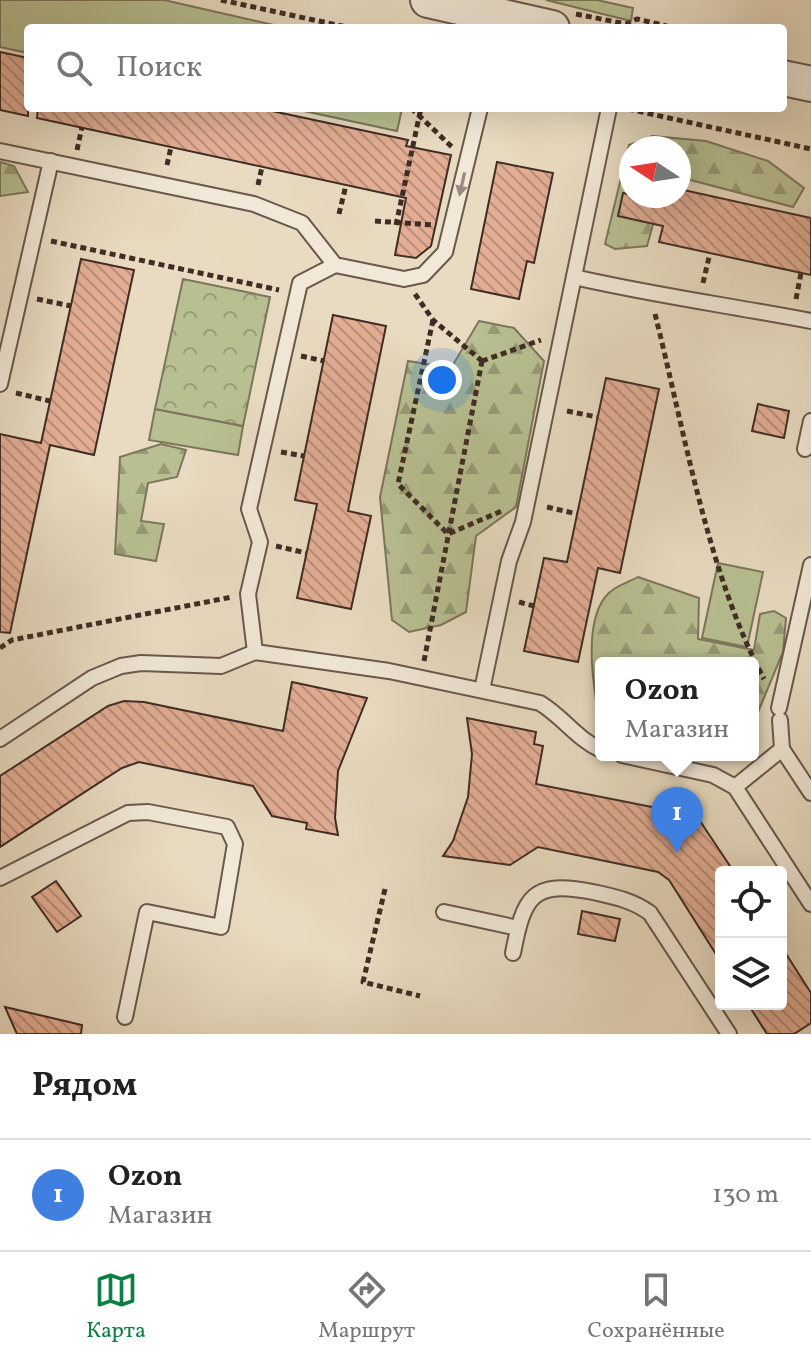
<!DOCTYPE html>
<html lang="ru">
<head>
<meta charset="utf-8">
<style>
	body { margin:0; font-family:Vollkorn,serif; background:#f6f6f6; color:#222 }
	.controls { position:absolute; right:24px; bottom:24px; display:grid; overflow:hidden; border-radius:8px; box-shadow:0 8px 32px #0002 }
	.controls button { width:72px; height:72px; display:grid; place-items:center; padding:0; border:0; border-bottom:2px solid #e0e0e0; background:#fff; color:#222; font:40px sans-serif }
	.compass { position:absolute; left:619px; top:136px; width:72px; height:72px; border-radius:50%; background:#fff; box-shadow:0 8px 32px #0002; rotate:282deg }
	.you { position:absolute; left:442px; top:380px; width:28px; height:28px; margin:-20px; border:6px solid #fff; border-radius:50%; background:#1a73e8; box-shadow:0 0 0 12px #1a73e833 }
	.badge { display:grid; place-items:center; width:52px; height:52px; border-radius:50%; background:#0b8043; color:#fff; font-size:26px; font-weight:700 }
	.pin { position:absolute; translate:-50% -66px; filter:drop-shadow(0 2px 4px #0008) }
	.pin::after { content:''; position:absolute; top:42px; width:28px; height:24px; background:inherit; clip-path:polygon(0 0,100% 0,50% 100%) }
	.popup { position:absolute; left:595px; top:657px; width:164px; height:104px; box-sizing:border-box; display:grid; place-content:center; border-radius:8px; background:#fff; filter:drop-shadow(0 2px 6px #0005); font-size:26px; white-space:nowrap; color:#767676 }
	.popup b { font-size:30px; color:#222 }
	.popup::after { content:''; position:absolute; left:50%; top:100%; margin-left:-16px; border:16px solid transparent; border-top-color:#fff }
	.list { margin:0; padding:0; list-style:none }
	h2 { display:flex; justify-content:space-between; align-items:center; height:104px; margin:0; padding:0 32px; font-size:34px }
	h2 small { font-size:26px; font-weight:400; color:#767676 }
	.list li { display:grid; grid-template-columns:52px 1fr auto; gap:24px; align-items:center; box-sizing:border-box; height:112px; padding:0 32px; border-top:2px solid #e0e0e0 }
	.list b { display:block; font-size:30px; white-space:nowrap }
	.list p { margin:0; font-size:26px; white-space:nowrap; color:#767676 }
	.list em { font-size:26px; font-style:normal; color:#767676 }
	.icon { flex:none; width:44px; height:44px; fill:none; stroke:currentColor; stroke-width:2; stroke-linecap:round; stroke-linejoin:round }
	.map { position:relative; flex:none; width:811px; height:1034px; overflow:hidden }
	.search { position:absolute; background:#fff; box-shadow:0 8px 32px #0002; left:24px; right:24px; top:24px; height:88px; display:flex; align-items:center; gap:20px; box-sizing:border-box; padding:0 28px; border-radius:8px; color:#767676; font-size:30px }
	.sheet { height:216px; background:#fff }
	nav { display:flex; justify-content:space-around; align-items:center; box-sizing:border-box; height:112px; border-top:2px solid #e0e0e0; background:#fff; font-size:22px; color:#767676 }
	nav a { display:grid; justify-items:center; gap:4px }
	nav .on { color:#0b8043 }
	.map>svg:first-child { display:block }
	.grass { fill:#b8c092; stroke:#7c765c; stroke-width:2 }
	.forest { fill:url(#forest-firs); stroke:#7c765c; stroke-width:2 }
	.park { fill:url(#park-crowns); stroke:#7c765c; stroke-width:2 }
	.building { fill:url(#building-back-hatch); stroke:#402c25; stroke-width:2 }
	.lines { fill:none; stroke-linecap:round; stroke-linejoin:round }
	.service-casing { stroke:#6a584c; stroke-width:18 }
	.tertiary-casing { stroke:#6a584c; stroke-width:38 }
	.path { stroke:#402c25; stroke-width:5; stroke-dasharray:6 4; stroke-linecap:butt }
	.service { stroke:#f1e8d7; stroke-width:14 }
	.tertiary { stroke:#f1e8d7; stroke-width:34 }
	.oneway { fill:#988a7e }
</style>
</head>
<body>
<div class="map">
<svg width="811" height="1034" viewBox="0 0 811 1034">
	<defs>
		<pattern id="forest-firs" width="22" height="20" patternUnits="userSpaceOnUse" patternTransform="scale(2)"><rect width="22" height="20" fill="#b8c092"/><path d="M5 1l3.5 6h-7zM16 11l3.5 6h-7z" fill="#979c77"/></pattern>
		<pattern id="park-crowns" width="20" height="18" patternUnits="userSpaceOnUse" patternTransform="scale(2)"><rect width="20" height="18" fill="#b8c092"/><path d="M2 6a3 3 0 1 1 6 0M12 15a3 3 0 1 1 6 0" fill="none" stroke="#979c77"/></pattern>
		<pattern id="building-back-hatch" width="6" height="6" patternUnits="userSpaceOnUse" patternTransform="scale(2)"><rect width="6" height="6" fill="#e3ae94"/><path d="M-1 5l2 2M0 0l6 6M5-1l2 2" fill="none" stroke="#b98e79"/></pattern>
	</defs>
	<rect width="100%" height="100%" fill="#e9dbc1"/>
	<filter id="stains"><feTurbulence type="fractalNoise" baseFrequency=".0025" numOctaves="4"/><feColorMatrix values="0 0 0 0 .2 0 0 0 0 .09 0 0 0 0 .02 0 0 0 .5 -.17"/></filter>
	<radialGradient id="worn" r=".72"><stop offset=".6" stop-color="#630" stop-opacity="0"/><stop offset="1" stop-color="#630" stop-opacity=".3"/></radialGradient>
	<!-- grass -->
	<g class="grass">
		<path d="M0,0H164L287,28H28V53L0,47Z"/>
		<path d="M546,0H597L633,8L631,21Z"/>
		<path d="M290,108H401L402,109L397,131Z"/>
		<path d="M155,409L243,426L238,455L149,440Z"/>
		<path d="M718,563L763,572L747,647L702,638Z"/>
	</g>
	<!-- forest -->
	<g class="forest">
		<path d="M652,136L706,141L768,161L804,188L793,207L679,177V148H631V196H661L647,246L615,249L605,244L629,145Z"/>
		<path d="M0,162L14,166L28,192L0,196Z"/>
		<path d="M479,321L514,328L544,361L516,507L476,536L466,612L441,625L409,632L392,620L380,497L408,361L451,368Z"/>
		<path d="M161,444L186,450L177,477L148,483L141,521L164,524L156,561L115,554L120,457Z"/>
		<path d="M638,577L699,598L698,639L754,650L760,614L774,611L786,618L783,652L753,724V663H601V731C595,695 581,626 606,596C612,587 629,582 638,577Z"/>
	</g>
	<!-- park -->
	<path class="park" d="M183,279L270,297L243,426L155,409Z"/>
	<!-- building -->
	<g class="building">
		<path d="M0,52L28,58V116L0,110Z"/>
		<path d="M38,108H258L408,140L406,146L451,155L431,246L416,258L395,255L406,198L37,118Z"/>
		<path d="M497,162L553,173L534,263L527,261L519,299L471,289Z"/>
		<path d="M679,189L811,218V275L659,242L663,226L618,216L623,193L668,203L669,196H679Z"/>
		<path d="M81,259L134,270L94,455L50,445L10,633L0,632V434L41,443Z"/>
		<path d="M333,315L386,326L348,511L371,516L351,609L297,598L317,504L295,500Z"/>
		<path d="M606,378L659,389L620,573L598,568L578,662L524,651L544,558L567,562Z"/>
		<path d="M758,404L789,411L784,438L752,431Z"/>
		<path d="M292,682L367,698L338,771L335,818L338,835L306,829L307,823L272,816L253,786L139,762L122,768L0,847V776L108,706L124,701L144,702L283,731Z"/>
		<path d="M467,718L536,732L534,744L543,746L536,784L687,814L700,821L734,872H721V962L669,880L658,872L538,847L510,865L443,856L453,841L468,797L472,754Z"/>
		<path d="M56,881L81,916L57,932L32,897Z"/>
		<path d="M582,911L620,919L615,941L578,934Z"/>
		<path d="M781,946L811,993V1023L794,1034H767L748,1004H781Z"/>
		<path d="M5,1007L82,1025L81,1034H17Z"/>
	</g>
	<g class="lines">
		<!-- service casing -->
		<g class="service-casing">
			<g id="service">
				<path d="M0,151L254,204L302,223L335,265L404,279L423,275L445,252L480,108"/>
				<path d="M574,277C652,295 732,306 811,321"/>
				<path d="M0,384L51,161"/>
				<path d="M805,449L811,421"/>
				<path d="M255,652L248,594L260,542L249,509L300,283L335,265"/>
				<path d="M482,690L509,561L523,522L609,108"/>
				<path d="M779,708L811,565"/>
				<path d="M780,720L782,749"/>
				<path d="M0,739L92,678L121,666L141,663L221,666L255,652L389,671L540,703C563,717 577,739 601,750"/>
				<path d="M622,755L713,775L735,787L811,904"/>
				<path d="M735,787L782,749L811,793"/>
				<path d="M0,878L128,813L148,812L227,827L235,844L221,927L147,912L125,1017"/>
				<path d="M444,912L518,928"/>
				<path d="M513,953C524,896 532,880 593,892C615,897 632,900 650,913L729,1034"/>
			</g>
		</g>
		<!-- tertiary casing -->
		<g class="tertiary-casing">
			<g id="tertiary">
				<path d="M428,0L552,28"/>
				<path d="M783,78L811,84"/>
			</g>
		</g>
		<!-- path -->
		<g class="path">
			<path d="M221,0L351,28"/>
			<path d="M576,14L626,24L637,19L675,28"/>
			<path d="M411,108L452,147"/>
			<path d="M628,109L811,149"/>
			<path d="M77,150L82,127"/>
			<path d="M167,165L171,147"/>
			<path d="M258,185L262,167"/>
			<path d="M339,214L346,185"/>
			<path d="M375,221L434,225"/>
			<path d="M396,225L421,108"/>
			<path d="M51,241L279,290"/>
			<path d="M703,283L710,253"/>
			<path d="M415,294L433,320L482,361"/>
			<path d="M37,299L71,306"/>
			<path d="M796,299L801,273"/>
			<path d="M655,314C684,429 708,575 764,679"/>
			<path d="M433,320L398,484L448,534L504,510"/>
			<path d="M301,356L324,361"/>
			<path d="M482,361L541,340"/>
			<path d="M16,393L50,401"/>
			<path d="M567,411L597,417"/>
			<path d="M281,452L304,456"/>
			<path d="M547,507L577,514"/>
			<path d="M276,546L306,553"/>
			<path d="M519,602L534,606"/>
			<path d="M0,648L12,640L232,597"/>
			<path d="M424,661L482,361"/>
			<path d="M385,889L363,982L420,996"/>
		</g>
		<!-- service -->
		<use href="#service" class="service"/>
		<!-- tertiary -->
		<use href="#tertiary" class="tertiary"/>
	</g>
	<!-- one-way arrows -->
	<defs><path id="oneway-solid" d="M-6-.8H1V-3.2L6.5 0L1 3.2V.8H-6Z" transform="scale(2)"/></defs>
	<use class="oneway" href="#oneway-solid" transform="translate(462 184) rotate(103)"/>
	<rect width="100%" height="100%" filter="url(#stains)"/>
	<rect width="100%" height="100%" fill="url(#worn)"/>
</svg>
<div class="controls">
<button><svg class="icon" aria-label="locate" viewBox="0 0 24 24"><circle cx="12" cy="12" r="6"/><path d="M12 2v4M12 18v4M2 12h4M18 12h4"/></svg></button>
<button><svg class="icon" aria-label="layers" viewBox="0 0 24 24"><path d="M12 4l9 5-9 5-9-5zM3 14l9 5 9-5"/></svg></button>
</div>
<svg class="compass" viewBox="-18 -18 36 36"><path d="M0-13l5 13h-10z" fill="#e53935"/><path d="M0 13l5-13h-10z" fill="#767676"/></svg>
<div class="you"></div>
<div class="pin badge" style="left:677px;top:853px;background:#3f7fe0">1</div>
<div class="popup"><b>Ozon</b>Магазин</div>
<div class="search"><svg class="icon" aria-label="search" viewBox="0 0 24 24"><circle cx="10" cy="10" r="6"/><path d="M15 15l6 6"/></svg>Поиск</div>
</div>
<section class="sheet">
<h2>Рядом<small></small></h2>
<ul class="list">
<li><span class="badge" style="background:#3f7fe0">1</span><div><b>Ozon</b><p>Магазин</p></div><em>130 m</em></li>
</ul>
</section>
<nav>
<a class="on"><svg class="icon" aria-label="map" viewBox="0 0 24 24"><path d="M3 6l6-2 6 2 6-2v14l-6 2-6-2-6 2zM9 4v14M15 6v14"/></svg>Карта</a>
<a><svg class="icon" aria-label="directions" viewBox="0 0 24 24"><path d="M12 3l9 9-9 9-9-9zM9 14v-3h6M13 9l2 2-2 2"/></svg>Маршрут</a>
<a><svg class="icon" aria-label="saved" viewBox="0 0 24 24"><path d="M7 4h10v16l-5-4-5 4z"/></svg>Сохранённые</a>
</nav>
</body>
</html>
